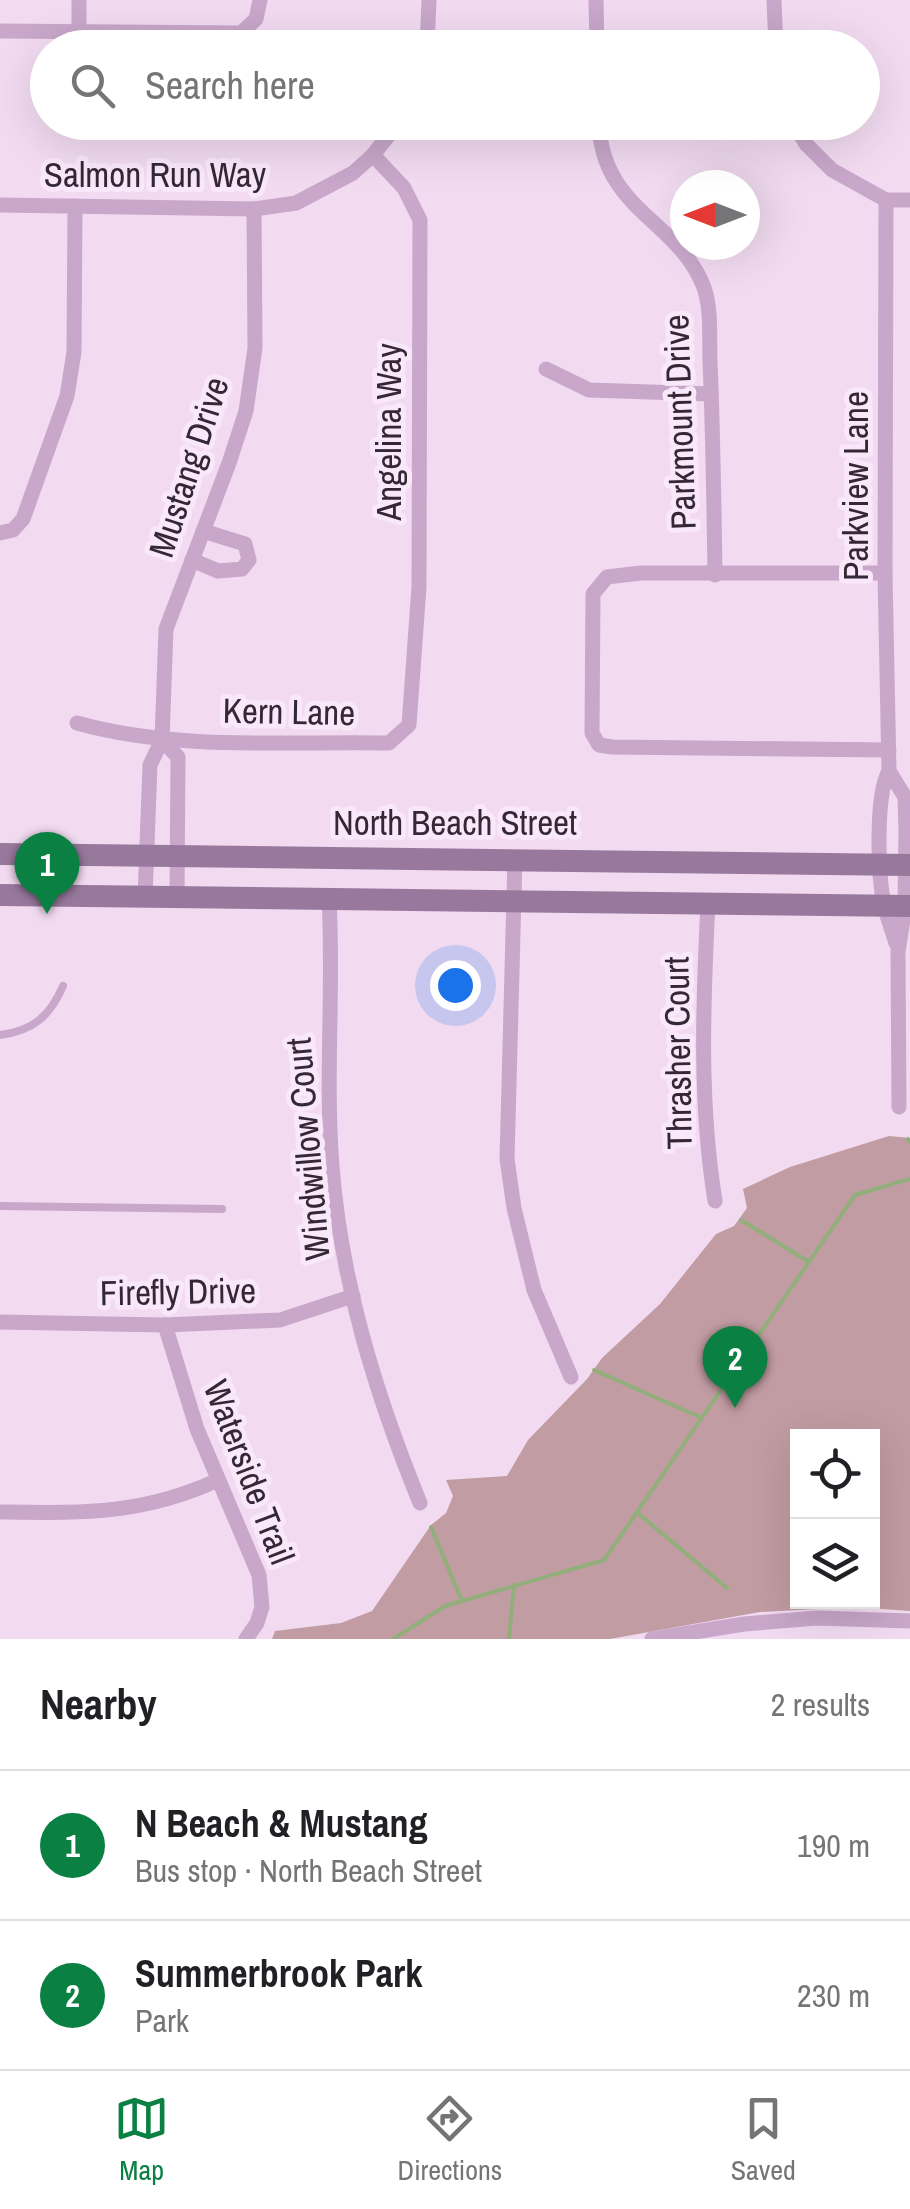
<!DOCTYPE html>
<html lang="en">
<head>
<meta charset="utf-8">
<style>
	body { margin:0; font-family:"Archivo Narrow",sans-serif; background:#f6f6f6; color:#202124 }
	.controls { position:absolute; right:30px; bottom:30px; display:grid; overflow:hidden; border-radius:0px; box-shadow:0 10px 40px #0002 }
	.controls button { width:90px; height:90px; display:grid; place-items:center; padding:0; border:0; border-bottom:2px solid #e0e0e0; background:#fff; color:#202124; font:50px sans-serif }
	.compass { position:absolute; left:670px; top:170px; width:90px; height:90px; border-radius:50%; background:#fff; box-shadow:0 10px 40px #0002; rotate:270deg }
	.you { position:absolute; left:455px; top:985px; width:35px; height:35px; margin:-25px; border:8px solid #fff; border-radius:50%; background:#1a73e8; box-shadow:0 0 0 15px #1a73e833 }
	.badge { display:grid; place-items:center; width:65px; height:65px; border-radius:50%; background:#0b8043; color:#fff; font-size:32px; font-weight:700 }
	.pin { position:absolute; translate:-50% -82px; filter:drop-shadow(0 2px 5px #0008) }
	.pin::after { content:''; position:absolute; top:52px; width:35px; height:30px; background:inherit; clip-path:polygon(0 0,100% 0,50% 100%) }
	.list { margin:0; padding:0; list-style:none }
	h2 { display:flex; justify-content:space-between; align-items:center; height:130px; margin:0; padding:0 40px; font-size:42px }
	h2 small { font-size:32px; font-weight:400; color:#757577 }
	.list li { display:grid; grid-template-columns:65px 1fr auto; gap:30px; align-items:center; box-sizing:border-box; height:150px; padding:0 40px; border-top:2px solid #e0e0e0 }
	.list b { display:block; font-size:38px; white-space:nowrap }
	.list p { margin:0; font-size:32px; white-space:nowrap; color:#757577 }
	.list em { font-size:32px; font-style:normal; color:#757577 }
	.icon { flex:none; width:55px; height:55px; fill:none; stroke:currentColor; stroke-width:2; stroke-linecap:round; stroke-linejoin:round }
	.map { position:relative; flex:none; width:910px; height:1639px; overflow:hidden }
	.search { position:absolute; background:#fff; box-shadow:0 10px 40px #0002; left:30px; right:30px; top:30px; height:110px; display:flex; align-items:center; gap:25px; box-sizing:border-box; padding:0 35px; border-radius:55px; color:#757577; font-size:38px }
	.sheet { height:430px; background:#fff }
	nav { display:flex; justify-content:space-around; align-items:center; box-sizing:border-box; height:140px; border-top:2px solid #e0e0e0; background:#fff; font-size:28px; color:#757577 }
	nav a { display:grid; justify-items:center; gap:5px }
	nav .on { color:#0b8043 }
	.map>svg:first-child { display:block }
	.green { fill:#c19ca2; fill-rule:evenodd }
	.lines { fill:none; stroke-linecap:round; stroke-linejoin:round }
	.stream { stroke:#92af7b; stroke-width:4 }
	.service { stroke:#c8a7ca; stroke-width:8 }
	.minor { stroke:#c8a7ca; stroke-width:15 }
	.secondary { stroke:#98799d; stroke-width:22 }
	.labels { text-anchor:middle; stroke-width:10; stroke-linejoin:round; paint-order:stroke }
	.street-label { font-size:35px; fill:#342836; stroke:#f9e8f9 }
</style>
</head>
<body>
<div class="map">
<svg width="910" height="1639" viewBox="0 0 910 1639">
	<rect width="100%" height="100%" fill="#f2dbf1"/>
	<!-- green -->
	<path class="green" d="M889,1136L910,1138V1611L853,1607L760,1612L610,1639H272L275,1631L341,1623L372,1611L431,1525L446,1513L453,1496L446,1480L507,1476L528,1440L587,1379L602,1358L660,1304L716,1234L734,1226L747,1208L743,1189L790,1167ZM798,1436H872V1602H798Z"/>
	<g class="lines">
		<!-- stream -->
		<g class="stream">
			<path d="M908,1139L910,1142"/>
			<path d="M741,1220L809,1262"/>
			<path d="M594,1370L702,1418"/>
			<path d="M639,1514L727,1588"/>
			<path d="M431,1527L462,1601"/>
			<path d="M393,1639L445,1606L604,1560L855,1195L910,1179"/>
			<path d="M509,1639L514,1585"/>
		</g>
		<!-- service -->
		<g class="service">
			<path d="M0,1035C33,1031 50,1016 63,986"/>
			<path d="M0,1206L222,1209"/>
		</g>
		<!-- minor -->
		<g class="minor">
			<path d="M79,0V31"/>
			<path d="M596,0L597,48"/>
			<path d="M774,0L776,48"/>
			<path d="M0,31L241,33L256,19L260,0"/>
			<path d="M427,48L429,0"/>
			<path d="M599,122C601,209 677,220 703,285C712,307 709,338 710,361C713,432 714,504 715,575"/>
			<path d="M793,122L806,144L832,170L886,200H910"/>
			<path d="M886,200L885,573L889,771L905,797L906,830L905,906L898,952L899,1107"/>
			<path d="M0,205L254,209L296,203L353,173L373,155L399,122"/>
			<path d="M546,369L589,390L711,394"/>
			<path d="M0,533L13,530L23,519L67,396L74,352L75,206"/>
			<path d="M192,560L218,571L242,569L249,560L245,544L203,531"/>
			<path d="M885,573H641L607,577L593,594L592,733L599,745L612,747L889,750"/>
			<path d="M77,723C177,751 286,741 389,743L409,725L419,587L420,220L404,188L373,155"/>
			<path d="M162,740L178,757L177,898"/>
			<path d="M889,771C875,796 878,875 884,905C887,917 892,930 896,943"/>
			<path d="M515,858L507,1159L514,1208L534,1290L571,1377"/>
			<path d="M145,898L150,765L162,740L166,629L229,463L246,411L255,348L254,209"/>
			<path d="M329,899C334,988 325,1077 332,1166C341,1282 376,1395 420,1503"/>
			<path d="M708,903C703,1004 699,1101 715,1201"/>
			<path d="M0,1322L165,1325L280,1320L353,1296"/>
			<path d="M165,1325L197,1429L259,1575L262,1607L257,1623L246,1639"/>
			<path d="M0,1512C82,1513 142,1515 218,1480"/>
			<path d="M652,1639L744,1624L817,1618L910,1621"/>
		</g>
		<!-- secondary -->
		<g class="secondary">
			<path d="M0,854L910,865"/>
			<path d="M0,895L910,906"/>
		</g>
	</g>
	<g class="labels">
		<!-- street labels -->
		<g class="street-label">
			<text x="155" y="187">Salmon Run Way</text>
			<text transform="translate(680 422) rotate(-92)" y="12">Parkmount Drive</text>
			<text transform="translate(389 432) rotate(-90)" y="12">Angelina Way</text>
			<text transform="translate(189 467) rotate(-72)" y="12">Mustang Drive</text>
			<text transform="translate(856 486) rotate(-90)" y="12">Parkview Lane</text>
			<text transform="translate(289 712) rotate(1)" y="12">Kern Lane</text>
			<text x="455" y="835">North Beach Street</text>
			<text transform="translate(678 1053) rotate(-91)" y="12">Thrasher Court</text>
			<text transform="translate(308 1149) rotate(-95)" y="12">Windwillow Court</text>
			<text transform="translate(178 1292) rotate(-1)" y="12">Firefly Drive</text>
			<text transform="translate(249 1472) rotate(69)" y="12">Waterside Trail</text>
		</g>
	</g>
</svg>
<div class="controls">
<button><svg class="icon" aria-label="locate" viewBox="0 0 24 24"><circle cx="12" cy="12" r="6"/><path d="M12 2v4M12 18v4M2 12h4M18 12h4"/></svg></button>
<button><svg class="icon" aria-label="layers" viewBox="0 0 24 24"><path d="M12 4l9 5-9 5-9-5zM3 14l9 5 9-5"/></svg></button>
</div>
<svg class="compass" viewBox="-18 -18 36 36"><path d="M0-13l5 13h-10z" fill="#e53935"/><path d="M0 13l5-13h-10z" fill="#757577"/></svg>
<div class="you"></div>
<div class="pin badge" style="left:47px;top:914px">1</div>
<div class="pin badge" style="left:735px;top:1408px">2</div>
<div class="search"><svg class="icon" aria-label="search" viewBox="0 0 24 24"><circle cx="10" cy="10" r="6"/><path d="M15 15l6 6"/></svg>Search here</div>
</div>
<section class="sheet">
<h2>Nearby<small>2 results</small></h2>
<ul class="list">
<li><span class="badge">1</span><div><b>N Beach &amp; Mustang</b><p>Bus stop · North Beach Street</p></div><em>190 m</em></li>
<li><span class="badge">2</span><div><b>Summerbrook Park</b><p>Park</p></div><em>230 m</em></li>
</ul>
</section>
<nav>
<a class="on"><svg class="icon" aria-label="map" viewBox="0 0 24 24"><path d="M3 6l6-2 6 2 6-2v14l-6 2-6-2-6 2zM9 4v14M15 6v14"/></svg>Map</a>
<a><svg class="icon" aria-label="directions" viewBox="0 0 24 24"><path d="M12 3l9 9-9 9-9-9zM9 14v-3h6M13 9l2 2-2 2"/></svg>Directions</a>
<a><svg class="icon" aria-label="saved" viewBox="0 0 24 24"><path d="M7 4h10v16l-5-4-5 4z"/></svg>Saved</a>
</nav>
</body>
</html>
